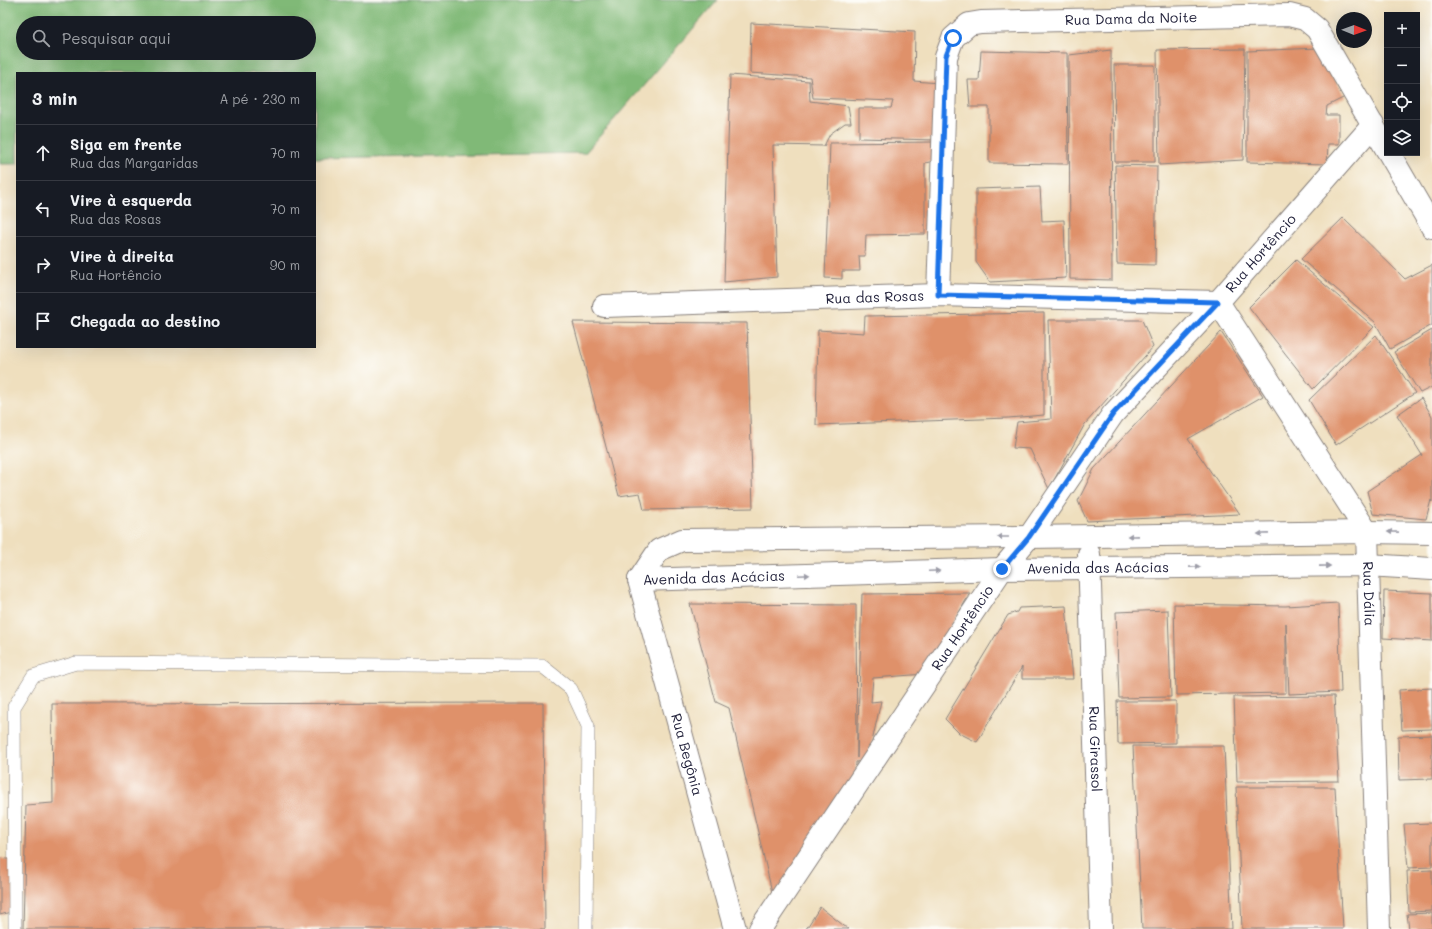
<!DOCTYPE html>
<html lang="pt">
<head>
<meta charset="utf-8">
<style>
	body { margin:0; font-family:Mali,sans-serif; background:#242831; color:#f1f3f6 }
	.controls { position:absolute; right:12px; top:12px; display:grid; overflow:hidden; border-radius:0px; box-shadow:0 4px 16px #0002 }
	.controls button { width:36px; height:36px; display:grid; place-items:center; padding:0; border:0; border-bottom:1px solid #363941; background:#171b24; color:#f1f3f6; font:20px sans-serif }
	.compass { position:absolute; left:1336px; top:12px; width:36px; height:36px; border-radius:50%; background:#171b24; box-shadow:0 4px 16px #0002; rotate:91deg }
	.stop { position:absolute; width:12px; height:12px; margin:-9px; border:3px solid #1a73e8; border-radius:50%; background:#fff }
	.stop.end { background:#1a73e8; border-color:#fff; box-shadow:0 1px 4px #0008 }
	.list { margin:0; padding:0; list-style:none }
	h2 { display:flex; justify-content:space-between; align-items:center; height:52px; margin:0; padding:0 16px; font-size:17px }
	h2 small { font-size:13px; font-weight:400; color:#9ea1a6 }
	.list li { display:grid; grid-template-columns:26px 1fr auto; gap:12px; align-items:center; box-sizing:border-box; height:56px; padding:0 16px; border-top:1px solid #363941 }
	.list b { display:block; font-size:15px; white-space:nowrap }
	.list p { margin:0; font-size:13px; white-space:nowrap; color:#9ea1a6 }
	.list em { font-size:13px; font-style:normal; color:#9ea1a6 }
	.icon { flex:none; width:22px; height:22px; fill:none; stroke:currentColor; stroke-width:2; stroke-linecap:round; stroke-linejoin:round }
	.map { position:relative; flex:none; width:1432px; height:929px; overflow:hidden }
	.search { position:absolute; background:#171b24; box-shadow:0 4px 16px #0002; left:16px; top:16px; width:300px; height:44px; display:flex; align-items:center; gap:10px; box-sizing:border-box; padding:0 14px; border-radius:22px; color:#9ea1a6; font-size:15px }
	.panel { position:absolute; background:#171b24; box-shadow:0 4px 16px #0002; left:16px; top:72px; width:300px; height:276px; border-radius:0px }
	.map>svg:first-child { display:block }
	.forest { fill:#80b977; stroke:#516e59; fill-rule:evenodd }
	.building { fill:#df916a }
	.lines { fill:none; stroke-linecap:round; stroke-linejoin:round }
	.service-casing { stroke:#88807c; stroke-width:14 }
	.minor-casing { stroke:#88807c; stroke-width:24 }
	.service { stroke:#fff; stroke-width:13 }
	.minor { stroke:#fff; stroke-width:22 }
	.oneway { fill:#9c9ca7 }
	.route { stroke:#1a73e8; stroke-width:5 }
	.labels { text-anchor:middle; stroke-width:3; stroke-linejoin:round; paint-order:stroke }
	.street-label { font-size:14px; fill:#22223b; stroke:#fdfcf7 }
</style>
</head>
<body>
<div class="map">
<svg width="1432" height="929" viewBox="0 0 1432 929">
	<rect width="100%" height="100%" fill="#fdfcf7"/>
	<filter id="ink" filterUnits="userSpaceOnUse"><feTurbulence type="fractalNoise" baseFrequency=".025" numOctaves="2"/><feDisplacementMap in="SourceGraphic" scale="8" xChannelSelector="R" yChannelSelector="G"/><feConvolveMatrix kernelMatrix="1 2 1 2 8 2 1 2 1" color-interpolation-filters="sRGB"/></filter>
	<filter id="wash" filterUnits="userSpaceOnUse"><feTurbulence type="fractalNoise" baseFrequency=".012" numOctaves="4" result="noise"/><feDisplacementMap in="SourceGraphic" scale="16" xChannelSelector="R" yChannelSelector="G"/><feGaussianBlur stdDeviation="0.9" result="paint"/><feColorMatrix in="noise" values="0 0 0 0 0 0 0 0 0 0 0 0 0 0 0 0 0 1.4 0 .05"/><feComposite in="paint" operator="in"/></filter>
	<g filter="url(#wash)">
		<rect width="100%" height="100%" fill="#efdfbe"/>
		<!-- forest -->
		<path class="forest" d="M0,0H718L585,153L315,158V73H17V164H0ZM23,23H309V53H23Z"/>
		<g id="blocks">
			<!-- building -->
			<g class="building">
				<path d="M751,23L915,32L914,81L939,83L936,140L859,138V108H891L893,101L813,98L810,77L750,73Z"/>
				<path d="M1319,48L1345,97L1327,106L1326,115H1339V144H1328L1327,164L1247,162V51Z"/>
				<path d="M1245,49L1243,160L1159,165L1157,50Z"/>
				<path d="M1111,50L1112,280L1070,279L1069,55Z"/>
				<path d="M981,51L1067,53L1068,164L989,163V107H970L968,80H979Z"/>
				<path d="M1114,65H1155V162H1115Z"/>
				<path d="M730,75L809,81L810,101L848,106L851,123H845L830,134L824,146L773,145L777,277L724,282Z"/>
				<path d="M934,142V161L925,163V234L866,235L865,256H859L860,271H842V279L825,278L830,143Z"/>
				<path d="M1115,165L1157,166L1155,265L1117,264Z"/>
				<path d="M1040,187L1042,221L1064,220L1066,278L990,282L976,262V189Z"/>
				<path d="M1343,218L1405,279L1432,265V325L1390,349L1375,322L1301,259Z"/>
				<path d="M1296,260L1374,327L1313,389L1249,307Z"/>
				<path d="M1044,313V415L1008,418L816,425L818,330L864,333L865,316Z"/>
				<path d="M1048,320H1142L1153,347L1085,424L1049,489L1030,449L1013,448L1017,422L1051,419Z"/>
				<path d="M573,322L747,323L753,508L644,510L640,493L619,496Z"/>
				<path d="M1432,330V387L1420,393L1394,352Z"/>
				<path d="M1221,332L1263,396L1188,439L1240,514L1087,521L1078,501L1094,469Z"/>
				<path d="M1376,335L1415,393L1336,445L1309,400Z"/>
				<path d="M1421,398L1432,416V502L1431,500L1426,519L1373,514L1367,491L1422,455L1397,415Z"/>
				<path d="M1384,591L1432,593V641L1383,638Z"/>
				<path d="M970,593L925,674L873,678L871,702L881,701L868,760L856,762V776L775,905L729,708L716,702L690,604L856,605L857,758L862,594Z"/>
				<path d="M1338,603L1341,692L1289,694L1286,623V693L1176,695L1174,604L1285,606Z"/>
				<path d="M1066,606L1073,679H1022V667L977,742L959,733L945,719L1008,615L1017,612L1019,608Z"/>
				<path d="M1168,610L1171,697L1119,698L1116,612Z"/>
				<path d="M1432,688V729L1402,730L1399,690Z"/>
				<path d="M1334,696L1339,781L1237,782L1234,697Z"/>
				<path d="M1117,701H1176V743L1118,744Z"/>
				<path d="M543,703L545,929H23L26,805L53,803L52,704Z"/>
				<path d="M1432,735V779L1399,780L1398,736Z"/>
				<path d="M1133,746H1224L1232,929H1142Z"/>
				<path d="M1236,787H1335L1343,929H1242Z"/>
				<path d="M1432,823V867L1408,868L1404,824Z"/>
				<path d="M0,858L13,860L14,911L0,915Z"/>
				<path d="M1432,870V911L1409,912L1407,871Z"/>
				<path d="M820,907L848,929H806Z"/>
				<path d="M1432,913V929H1409L1407,914Z"/>
			</g>
		</g>
	</g>
	<g filter="url(#ink)">
		<use href="#blocks" fill-opacity="0" stroke="#88807c" stroke-width="1"/>
		<g class="lines">
			<!-- service casing -->
			<g class="service-casing">
				<path id="service" d="M15,929L14,707L33,676L76,663L542,666L571,689L588,726L586,929"/>
			</g>
			<!-- minor casing -->
			<g class="minor-casing">
				<g id="minor">
					<path d="M1389,153L1432,227"/>
					<path id="s1" d="M938,295L946,57L953,38L969,24L981,22L1289,15L1305,19L1317,29L1387,150"/>
					<path id="s2" d="M604,306L938,295L1218,302L1367,532L1379,929"/>
					<path id="s3" d="M1089,554L1101,929"/>
					<path d="M639,580L659,550L682,540L1029,537L1367,532L1432,533"/>
					<path id="s4" d="M639,580L1002,569L1090,568L1368,565L1432,569"/>
					<path id="s5" d="M639,580L735,929"/>
					<path id="s6" d="M760,929L1002,569L1029,537L1113,414L1218,302L1373,125"/>
				</g>
			</g>
			<!-- service -->
			<use href="#service" class="service"/>
			<!-- minor -->
			<use href="#minor" class="minor"/>
		</g>
		<!-- one-way arrows -->
		<defs><path id="oneway-solid" d="M-6-.8H1V-3.2L6.5 0L1 3.2V.8H-6Z"/></defs>
		<g class="oneway">
			<use href="#oneway-solid" transform="translate(1393 532) rotate(-179)"/>
			<use href="#oneway-solid" transform="translate(1263 534) rotate(179)"/>
			<use href="#oneway-solid" transform="translate(1133 536) rotate(179)"/>
			<use href="#oneway-solid" transform="translate(1003 537) rotate(180)"/>
			<use href="#oneway-solid" transform="translate(1325 566) rotate(-1)"/>
			<use href="#oneway-solid" transform="translate(1195 567) rotate(-1)"/>
			<use href="#oneway-solid" transform="translate(934 571) rotate(-2)"/>
			<use href="#oneway-solid" transform="translate(804 575) rotate(-2)"/>
		</g>
	</g>
	<g class="lines" filter="url(#ink)">
		<!-- route -->
		<path class="route" d="M953,38L946,56L938,295L1218,302L1113,414L1029,537L1002,569"/>
	</g>
	<g class="labels">
		<!-- street labels -->
		<g class="street-label">
			<text dy="5" stroke="none"><textPath href="#s1" startOffset="442">Rua Dama da Noite</textPath></text>
			<text dy="5" stroke="none"><textPath href="#s6" startOffset="843">Rua Hortêncio</textPath></text>
			<text dy="5" stroke="none"><textPath href="#s2" startOffset="271">Rua das Rosas</textPath></text>
			<text dy="5" stroke="none"><textPath href="#s4" startOffset="459">Avenida das Acácias</textPath></text>
			<text dy="5" stroke="none"><textPath href="#s4" startOffset="75">Avenida das Acácias</textPath></text>
			<text dy="5" stroke="none"><textPath href="#s2" startOffset="950">Rua Dália</textPath></text>
			<text dy="5" stroke="none"><textPath href="#s6" startOffset="363">Rua Hortêncio</textPath></text>
			<text dy="5" stroke="none"><textPath href="#s3" startOffset="195">Rua Girassol</textPath></text>
			<text dy="5" stroke="none"><textPath href="#s5" startOffset="181">Rua Begônia</textPath></text>
		</g>
	</g>
</svg>
<div class="controls">
<button>+</button>
<button>−</button>
<button><svg class="icon" aria-label="locate" viewBox="0 0 24 24"><circle cx="12" cy="12" r="6"/><path d="M12 2v4M12 18v4M2 12h4M18 12h4"/></svg></button>
<button><svg class="icon" aria-label="layers" viewBox="0 0 24 24"><path d="M12 4l9 5-9 5-9-5zM3 14l9 5 9-5"/></svg></button>
</div>
<svg class="compass" viewBox="-18 -18 36 36"><path d="M0-13l5 13h-10z" fill="#e53935"/><path d="M0 13l5-13h-10z" fill="#9ea1a6"/></svg>
<div class="stop" style="left:953px;top:38px"></div>
<div class="stop end" style="left:1002px;top:569px"></div>
<div class="search"><svg class="icon" aria-label="search" viewBox="0 0 24 24"><circle cx="10" cy="10" r="6"/><path d="M15 15l6 6"/></svg>Pesquisar aqui</div>
<section class="panel">
<h2>3 min<small>A pé · 230 m</small></h2>
<ul class="list">
<li><svg class="icon" aria-label="ahead" viewBox="0 0 24 24"><path d="M12 20V5M6 11l6-6 6 6"/></svg><div><b>Siga em frente</b><p>Rua das Margaridas</p></div><em>70 m</em></li>
<li><svg class="icon" aria-label="left" viewBox="0 0 24 24"><path d="M17 20v-9H6M10 6l-5 5 5 5"/></svg><div><b>Vire à esquerda</b><p>Rua das Rosas</p></div><em>70 m</em></li>
<li><svg class="icon" aria-label="right" viewBox="0 0 24 24"><path d="M7 20v-9h11M14 6l5 5-5 5"/></svg><div><b>Vire à direita</b><p>Rua Hortêncio</p></div><em>90 m</em></li>
<li><svg class="icon" aria-label="arrive" viewBox="0 0 24 24"><path d="M6 21V4h12l-3 4 3 4H6"/></svg><div><b>Chegada ao destino</b></div></li>
</ul>
</section>
</div>
</body>
</html>
